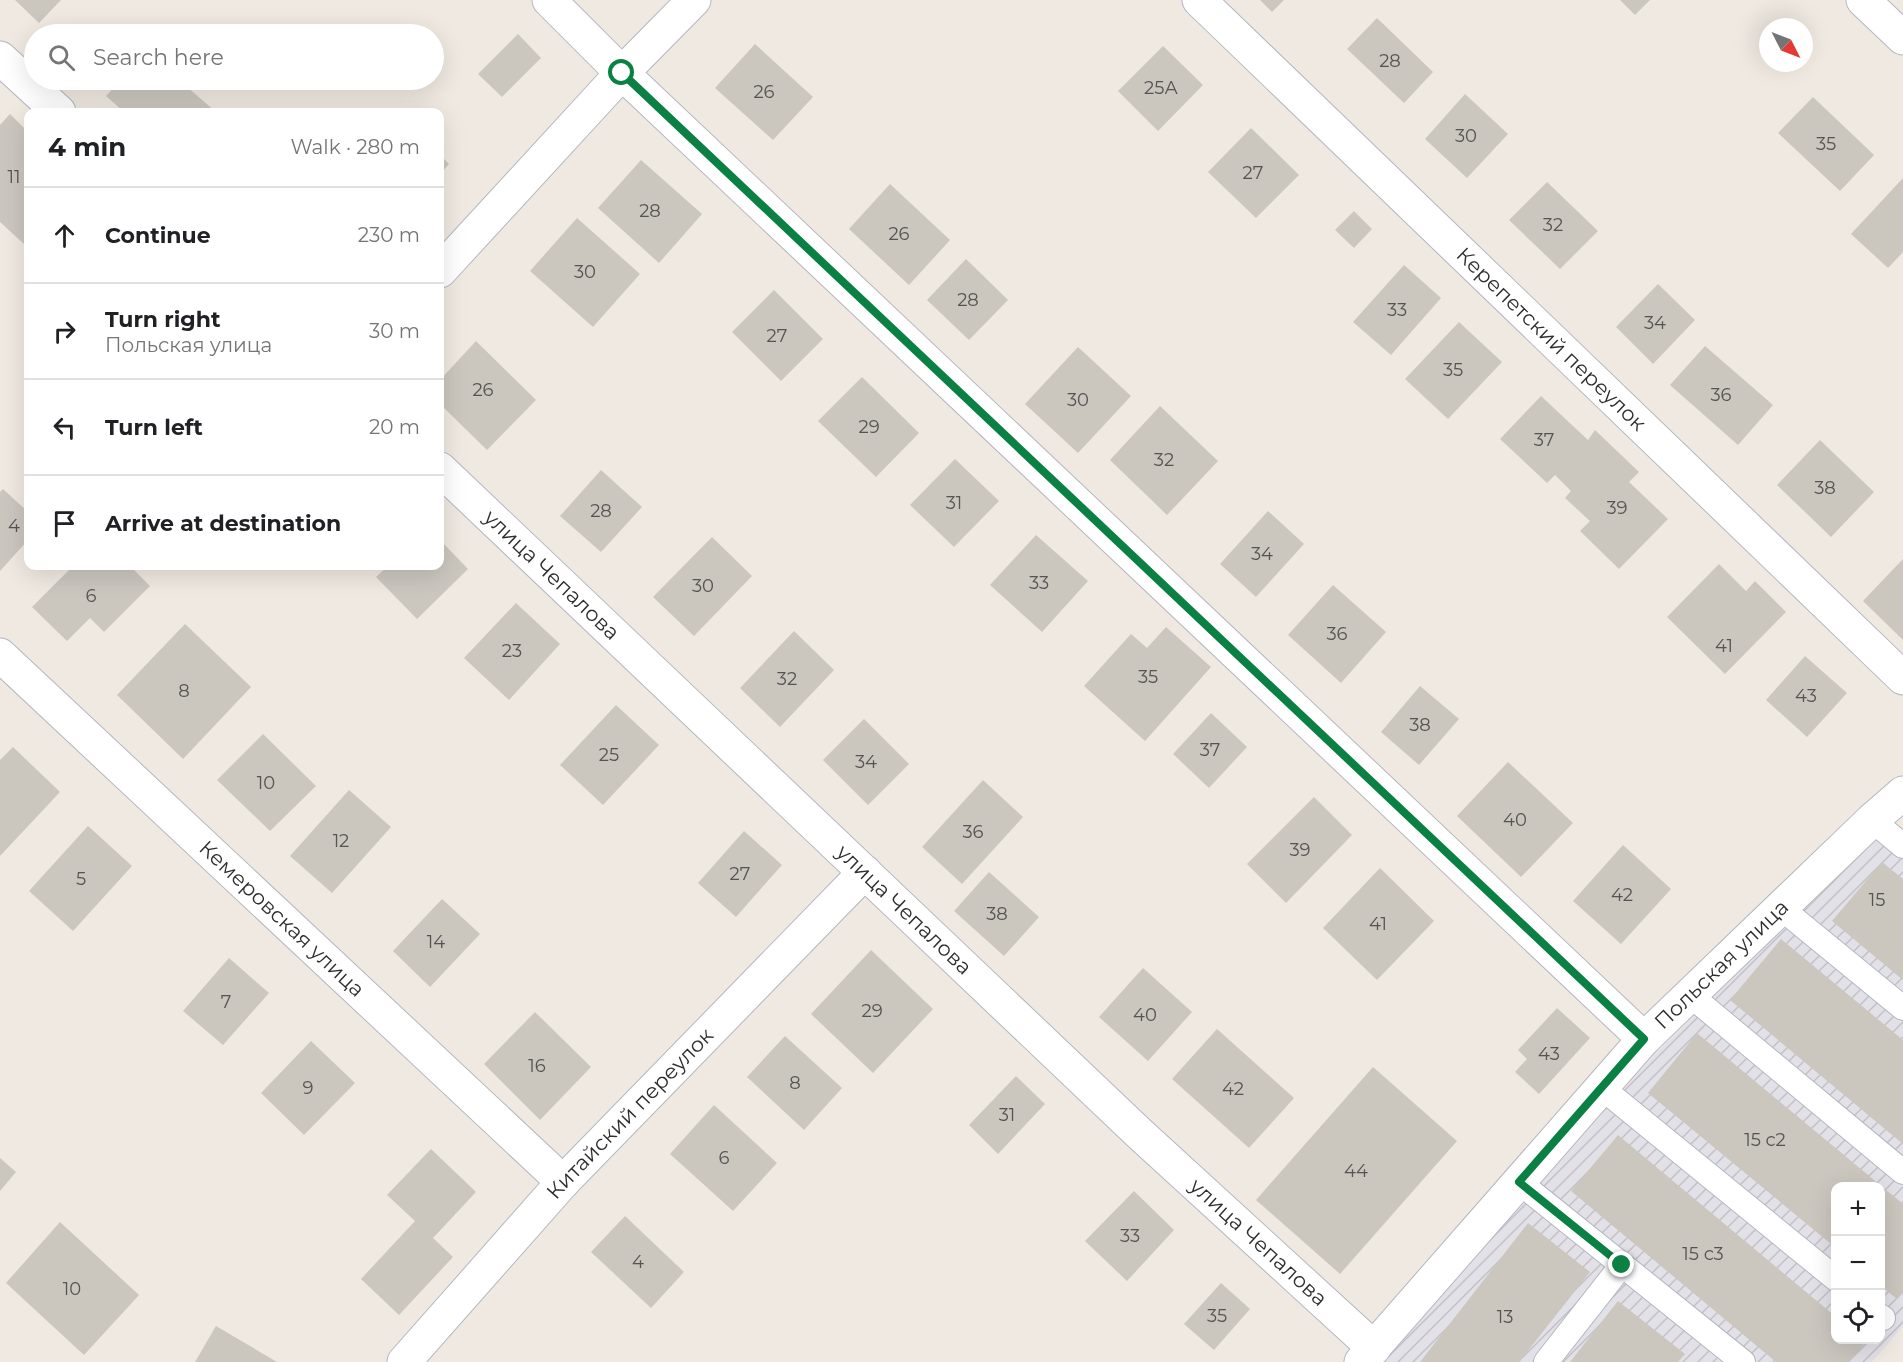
<!DOCTYPE html>
<html lang="en">
<head>
<meta charset="utf-8">
<style>
	body { margin:0; font-family:Montserrat,sans-serif; background:#f6f6f6; color:#202124 }
	.controls { position:absolute; right:18px; bottom:18px; display:grid; overflow:hidden; border-radius:12px; box-shadow:0 6px 24px #0002 }
	.controls button { width:54px; height:54px; display:grid; place-items:center; padding:0; border:0; border-bottom:2px solid #e0e0e0; background:#fff; color:#202124; font:30px sans-serif }
	.compass { position:absolute; left:1759px; top:18px; width:54px; height:54px; border-radius:50%; background:#fff; box-shadow:0 6px 24px #0002; rotate:132deg }
	.stop { position:absolute; width:18px; height:18px; margin:-14px; border:4px solid #0b8043; border-radius:50%; background:#fff }
	.stop.end { background:#0b8043; border-color:#fff; box-shadow:0 2px 6px #0008 }
	.list { margin:0; padding:0; list-style:none }
	h2 { display:flex; justify-content:space-between; align-items:center; height:78px; margin:0; padding:0 24px; font-size:26px }
	h2 small { font-size:20px; font-weight:400; color:#757577 }
	.list li { display:grid; grid-template-columns:39px 1fr auto; gap:18px; align-items:center; box-sizing:border-box; height:96px; padding:0 24px; border-top:2px solid #e0e0e0 }
	.list b { display:block; font-size:22px; white-space:nowrap }
	.list p { margin:0; font-size:20px; white-space:nowrap; color:#757577 }
	.list em { font-size:20px; font-style:normal; color:#757577 }
	.icon { flex:none; width:33px; height:33px; fill:none; stroke:currentColor; stroke-width:2; stroke-linecap:round; stroke-linejoin:round }
	.map { position:relative; flex:none; width:1903px; height:1362px; overflow:hidden }
	.search { position:absolute; background:#fff; box-shadow:0 6px 24px #0002; left:24px; top:24px; width:420px; height:66px; display:flex; align-items:center; gap:15px; box-sizing:border-box; padding:0 21px; border-radius:33px; color:#757577; font-size:22px }
	.panel { position:absolute; background:#fff; box-shadow:0 6px 24px #0002; left:24px; top:108px; width:420px; height:462px; border-radius:12px }
	.map>svg:first-child { display:block }
	.industrial { fill:url(#industrial-furrows); fill-rule:evenodd }
	.building { fill:#cbc7bf }
	.lines { fill:none; stroke-linecap:round; stroke-linejoin:round }
	.service-casing { stroke:#b4b7c1; stroke-width:26 }
	.minor-casing { stroke:#b4b7c1; stroke-width:35 }
	.secondary-casing { stroke:#b4b7c1; stroke-width:35 }
	.service { stroke:#fff; stroke-width:24 }
	.minor { stroke:#fff; stroke-width:33 }
	.secondary { stroke:#fff; stroke-width:33 }
	.route { stroke:#0b8043; stroke-width:8 }
	.labels { text-anchor:middle; stroke-width:5; stroke-linejoin:round; paint-order:stroke }
	.number-label { font-size:18px; fill:#555452 }
	.street-label { font-size:21px; fill:#2e2e2e; stroke:#fff }
</style>
</head>
<body>
<div class="map">
<svg width="1903" height="1362" viewBox="0 0 1903 1362">
	<defs>
		<pattern id="industrial-furrows" width="10" height="10" patternUnits="userSpaceOnUse" patternTransform="scale(1.5)"><rect width="10" height="10" fill="#e3e1e8"/><path d="M-1 1l2-2M0 10L10 0M9 11l2-2" fill="none" stroke="#c3c1c7"/></pattern>
	</defs>
	<rect width="100%" height="100%" fill="#efe9e1"/>
	<!-- industrial -->
	<path class="industrial" d="M1891,825L1903,835V1326L1872,1362H1382L1659,1050ZM1836,1186H1880V1340H1836Z"/>
	<!-- building -->
	<g class="building">
		<path d="M15,0H61L39,23Z"/>
		<path d="M1260,0H1284L1272,12Z"/>
		<path d="M1620,0H1650L1635,15Z"/>
		<path d="M1377,18L1433,72L1404,103L1347,49Z"/>
		<path d="M518,34L541,58L502,97L478,74Z"/>
		<path d="M755,44L813,97L773,140L715,88Z"/>
		<path d="M1163,46L1203,85L1158,131L1118,91Z"/>
		<path d="M121,80H179L216,112H124L106,96Z"/>
		<path d="M1465,94L1508,134L1467,178L1425,139Z"/>
		<path d="M1813,97L1874,155L1840,191L1778,133Z"/>
		<path d="M10,114L28,132V239L24,244L0,222V125Z"/>
		<path d="M1251,128L1299,175L1256,218L1208,172Z"/>
		<path d="M440,155L449,164L440,174Z"/>
		<path d="M641,160L702,214L659,263L598,208Z"/>
		<path d="M1903,178V252L1888,268L1851,234Z"/>
		<path d="M1547,182L1598,231L1560,269L1509,220Z"/>
		<path d="M890,184L950,240L909,285L849,229Z"/>
		<path d="M1354,211L1372,229L1354,248L1335,230Z"/>
		<path d="M577,218L640,274L593,327L530,271Z"/>
		<path d="M966,259L1008,300L969,340L927,300Z"/>
		<path d="M1404,265L1441,298L1391,355L1353,322Z"/>
		<path d="M1658,284L1695,320L1653,364L1616,327Z"/>
		<path d="M774,290L823,339L781,381L732,332Z"/>
		<path d="M1459,322L1502,362L1448,419L1405,379Z"/>
		<path d="M476,341L536,400L487,450L440,404V380Z"/>
		<path d="M1705,346L1773,405L1738,445L1670,385Z"/>
		<path d="M1078,347L1131,396L1078,453L1025,404Z"/>
		<path d="M862,377L919,433L876,477L818,421Z"/>
		<path d="M1541,396L1588,440L1595,430L1639,472L1629,482L1668,519L1619,569L1580,531L1590,521L1565,498L1571,491L1555,475L1547,483L1500,439Z"/>
		<path d="M1160,406L1218,461L1167,515L1110,460Z"/>
		<path d="M1820,440L1874,492L1831,537L1777,485Z"/>
		<path d="M955,459L999,501L954,547L910,505Z"/>
		<path d="M601,470L642,507L601,552L560,516Z"/>
		<path d="M3,489L28,512V540L0,571V492Z"/>
		<path d="M1268,511L1304,544L1256,597L1220,564Z"/>
		<path d="M1036,535L1088,581L1042,632L990,585Z"/>
		<path d="M712,537L752,576L694,636L653,597Z"/>
		<path d="M440,540L468,569L417,619L376,577L388,566H440Z"/>
		<path d="M1903,559V640L1863,601Z"/>
		<path d="M1719,564L1746,591L1755,581L1786,612L1725,674L1667,617Z"/>
		<path d="M73,566H130L150,586L104,632L90,618L67,641L32,607Z"/>
		<path d="M1333,585L1386,632L1341,683L1288,635Z"/>
		<path d="M516,603L560,644L509,700L464,658Z"/>
		<path d="M185,624L251,687L183,759L117,695Z"/>
		<path d="M1166,627L1211,667L1145,741L1084,686L1131,634L1147,648Z"/>
		<path d="M794,631L834,670L780,727L740,688Z"/>
		<path d="M1805,656L1847,693L1807,737L1766,700Z"/>
		<path d="M1420,686L1459,719L1419,765L1381,732Z"/>
		<path d="M616,705L659,745L603,805L560,765Z"/>
		<path d="M1211,713L1247,747L1209,788L1173,754Z"/>
		<path d="M864,719L909,764L868,805L823,760Z"/>
		<path d="M263,734L316,786L270,831L217,780Z"/>
		<path d="M13,747L60,792L0,856V760Z"/>
		<path d="M1508,762L1573,823L1521,877L1457,816Z"/>
		<path d="M983,780L1023,817L962,884L922,847Z"/>
		<path d="M349,790L391,827L332,893L290,856Z"/>
		<path d="M1314,797L1352,835L1286,903L1247,864Z"/>
		<path d="M88,826L132,866L73,931L29,891Z"/>
		<path d="M744,831L782,865L736,917L698,883Z"/>
		<path d="M1623,845L1671,889L1621,944L1573,901Z"/>
		<path d="M1882,862L1903,879V980L1832,921Z"/>
		<path d="M1380,868L1434,921L1377,980L1323,928Z"/>
		<path d="M989,872L1039,917L1004,956L954,911Z"/>
		<path d="M442,899L480,934L430,987L393,951Z"/>
		<path d="M1781,939L1903,1040V1144L1730,1000Z"/>
		<path d="M871,950L933,1009L873,1073L811,1014Z"/>
		<path d="M229,958L269,993L223,1045L183,1011Z"/>
		<path d="M1143,968L1192,1012L1148,1061L1099,1017Z"/>
		<path d="M1557,1008L1590,1038L1539,1094L1515,1072L1527,1059L1518,1050Z"/>
		<path d="M535,1012L591,1067L540,1120L484,1064Z"/>
		<path d="M1217,1029L1294,1098L1249,1148L1172,1079Z"/>
		<path d="M1697,1033L1903,1204V1291L1897,1299L1880,1285V1186H1836V1248L1648,1093Z"/>
		<path d="M785,1036L842,1088L804,1130L747,1077Z"/>
		<path d="M311,1041L355,1083L304,1135L261,1093Z"/>
		<path d="M1373,1067L1457,1141L1340,1274L1256,1200Z"/>
		<path d="M1016,1076L1045,1104L998,1154L969,1125Z"/>
		<path d="M714,1105L777,1163L733,1211L670,1154Z"/>
		<path d="M1618,1135L1836,1317V1340H1863L1866,1342L1849,1362H1776L1571,1191Z"/>
		<path d="M431,1149L476,1192L433,1238L453,1257L399,1315L361,1279L415,1221L387,1195Z"/>
		<path d="M0,1158L16,1172L0,1191Z"/>
		<path d="M1134,1191L1174,1230L1127,1281L1085,1241Z"/>
		<path d="M625,1216L684,1272L651,1308L591,1252Z"/>
		<path d="M60,1222L139,1295L84,1355L6,1283Z"/>
		<path d="M1528,1223L1590,1272L1519,1362H1420Z"/>
		<path d="M1221,1283L1250,1309L1214,1350L1184,1324Z"/>
		<path d="M1618,1301L1685,1354L1678,1362H1570Z"/>
		<path d="M216,1326L277,1362H195Z"/>
	</g>
	<g class="lines">
		<!-- service casing -->
		<g class="service-casing">
			<g id="service">
				<path d="M1872,820L1903,846"/>
				<path d="M1781,908L1903,1008"/>
				<path d="M1690,995L1903,1172"/>
				<path d="M1602,1088L1836,1279"/>
				<path d="M1519,1182L1743,1362"/>
				<path d="M1880,1316L1883,1318"/>
				<path d="M1546,1362L1622,1265"/>
			</g>
		</g>
		<!-- minor casing -->
		<g class="minor-casing">
			<g id="minor">
				<path d="M549,0L622,73L1644,1039"/>
				<path id="s1" d="M1199,0L1903,678"/>
				<path d="M0,58L59,112"/>
				<path d="M440,271L622,73L694,0"/>
				<path id="s2" d="M440,469L1140,1134L1374,1348"/>
				<path id="s3" d="M0,655L563,1182"/>
				<path id="s4" d="M404,1362L563,1182L865,872"/>
				<path id="s5" d="M1361,1362L1644,1039L1872,820L1903,793"/>
			</g>
		</g>
		<!-- secondary casing -->
		<g class="secondary-casing">
			<path id="secondary" d="M1863,0L1903,38"/>
		</g>
		<!-- service -->
		<use href="#service" class="service"/>
		<!-- minor -->
		<use href="#minor" class="minor"/>
		<!-- secondary -->
		<use href="#secondary" class="secondary"/>
	</g>
	<g class="lines">
		<!-- route -->
		<path class="route" d="M622,73L1644,1039L1519,1182L1622,1265"/>
	</g>
	<g class="labels">
		<!-- number labels -->
		<g class="number-label">
			<text x="1390" y="67">28</text>
			<text x="1161" y="94">25А</text>
			<text x="764" y="98">26</text>
			<text x="1466" y="142">30</text>
			<text x="1826" y="150">35</text>
			<text x="1253" y="179">27</text>
			<text x="14" y="183">11</text>
			<text x="650" y="217">28</text>
			<text x="1553" y="231">32</text>
			<text x="899" y="240">26</text>
			<text x="585" y="278">30</text>
			<text x="968" y="306">28</text>
			<text x="1397" y="316">33</text>
			<text x="1655" y="329">34</text>
			<text x="777" y="342">27</text>
			<text x="1453" y="376">35</text>
			<text x="483" y="396">26</text>
			<text x="1721" y="401">36</text>
			<text x="1078" y="406">30</text>
			<text x="869" y="433">29</text>
			<text x="1544" y="446">37</text>
			<text x="1164" y="466">32</text>
			<text x="1825" y="494">38</text>
			<text x="954" y="509">31</text>
			<text x="1617" y="514">39</text>
			<text x="601" y="517">28</text>
			<text x="14" y="532">4</text>
			<text x="1262" y="560">34</text>
			<text x="1039" y="589">33</text>
			<text x="703" y="592">30</text>
			<text x="91" y="602">6</text>
			<text x="1337" y="640">36</text>
			<text x="1724" y="652">41</text>
			<text x="512" y="657">23</text>
			<text x="1148" y="683">35</text>
			<text x="787" y="685">32</text>
			<text x="184" y="697">8</text>
			<text x="1806" y="702">43</text>
			<text x="1420" y="731">38</text>
			<text x="1210" y="756">37</text>
			<text x="609" y="761">25</text>
			<text x="866" y="768">34</text>
			<text x="266" y="789">10</text>
			<text x="1515" y="826">40</text>
			<text x="973" y="838">36</text>
			<text x="341" y="847">12</text>
			<text x="1300" y="856">39</text>
			<text x="740" y="880">27</text>
			<text x="81" y="885">5</text>
			<text x="1622" y="901">42</text>
			<text x="1877" y="906">15</text>
			<text x="997" y="920">38</text>
			<text x="1378" y="930">41</text>
			<text x="436" y="948">14</text>
			<text x="226" y="1008">7</text>
			<text x="872" y="1017">29</text>
			<text x="1145" y="1021">40</text>
			<text x="1549" y="1060">43</text>
			<text x="537" y="1072">16</text>
			<text x="795" y="1089">8</text>
			<text x="308" y="1094">9</text>
			<text x="1233" y="1095">42</text>
			<text x="1007" y="1121">31</text>
			<text x="1765" y="1146">15 с2</text>
			<text x="724" y="1164">6</text>
			<text x="1356" y="1177">44</text>
			<text x="1130" y="1242">33</text>
			<text x="1703" y="1260">15 с3</text>
			<text x="638" y="1268">4</text>
			<text x="72" y="1295">10</text>
			<text x="1217" y="1322">35</text>
			<text x="1505" y="1323">13</text>
		</g>
		<!-- street labels -->
		<g class="street-label">
			<text dy="7" stroke="none"><textPath href="#s1" startOffset="489">Керепетский переулок</textPath></text>
			<text dy="7" stroke="none"><textPath href="#s2" startOffset="154">улица Чепалова</textPath></text>
			<text dy="7" stroke="none"><textPath href="#s2" startOffset="640">улица Чепалова</textPath></text>
			<text dy="7" stroke="none"><textPath href="#s3" startOffset="386">Кемеровская улица</textPath></text>
			<text dy="7" stroke="none"><textPath href="#s5" startOffset="537">Польская улица</textPath></text>
			<text dy="7" stroke="none"><textPath href="#s4" startOffset="336">Китайский переулок</textPath></text>
			<text dy="7" stroke="none"><textPath href="#s2" startOffset="1126">улица Чепалова</textPath></text>
		</g>
	</g>
</svg>
<div class="controls">
<button>+</button>
<button>−</button>
<button><svg class="icon" aria-label="locate" viewBox="0 0 24 24"><circle cx="12" cy="12" r="6"/><path d="M12 2v4M12 18v4M2 12h4M18 12h4"/></svg></button>
</div>
<svg class="compass" viewBox="-18 -18 36 36"><path d="M0-13l5 13h-10z" fill="#e53935"/><path d="M0 13l5-13h-10z" fill="#757577"/></svg>
<div class="stop" style="left:622px;top:73px"></div>
<div class="stop end" style="left:1622px;top:1265px"></div>
<div class="search"><svg class="icon" aria-label="search" viewBox="0 0 24 24"><circle cx="10" cy="10" r="6"/><path d="M15 15l6 6"/></svg>Search here</div>
<section class="panel">
<h2>4 min<small>Walk · 280 m</small></h2>
<ul class="list">
<li><svg class="icon" aria-label="ahead" viewBox="0 0 24 24"><path d="M12 20V5M6 11l6-6 6 6"/></svg><div><b>Continue</b></div><em>230 m</em></li>
<li><svg class="icon" aria-label="right" viewBox="0 0 24 24"><path d="M7 20v-9h11M14 6l5 5-5 5"/></svg><div><b>Turn right</b><p>Польская улица</p></div><em>30 m</em></li>
<li><svg class="icon" aria-label="left" viewBox="0 0 24 24"><path d="M17 20v-9H6M10 6l-5 5 5 5"/></svg><div><b>Turn left</b></div><em>20 m</em></li>
<li><svg class="icon" aria-label="arrive" viewBox="0 0 24 24"><path d="M6 21V4h12l-3 4 3 4H6"/></svg><div><b>Arrive at destination</b></div></li>
</ul>
</section>
</div>
</body>
</html>
